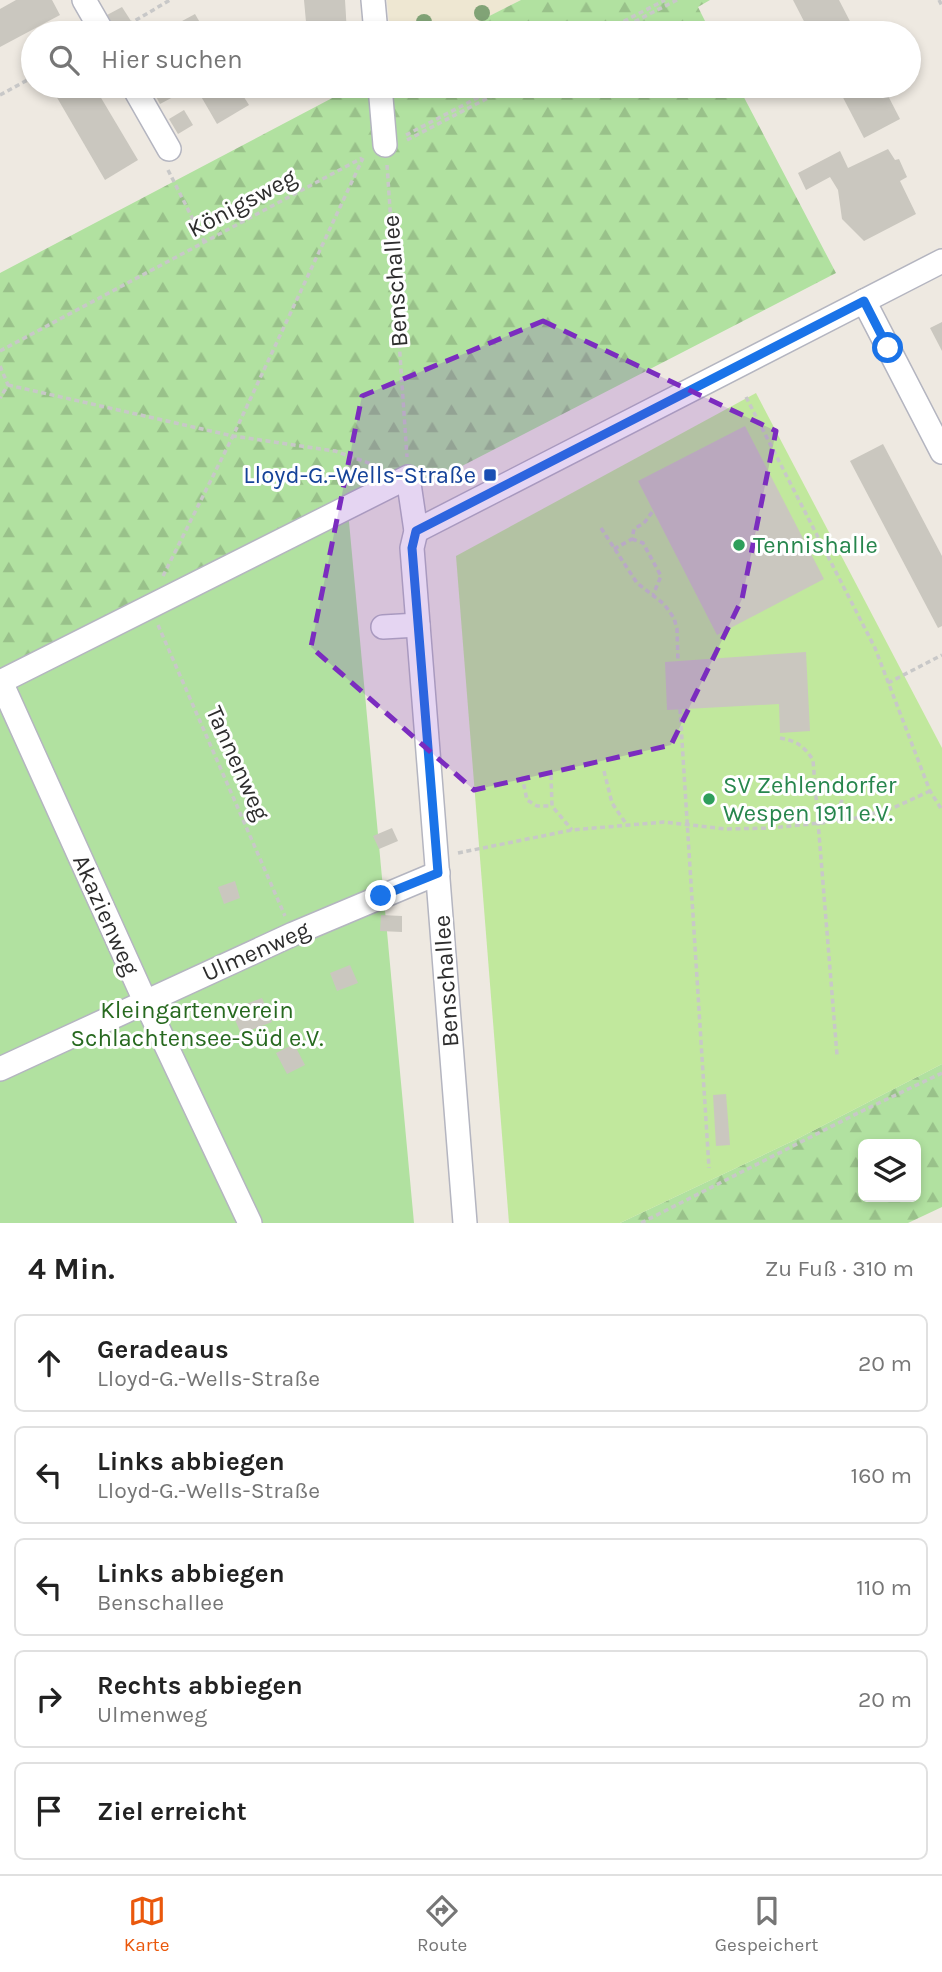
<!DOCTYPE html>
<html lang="de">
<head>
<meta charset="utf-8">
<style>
	body { margin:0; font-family:Karla,sans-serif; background:#f2f2f2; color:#222 }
	.controls { position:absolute; right:21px; bottom:21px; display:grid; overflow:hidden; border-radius:10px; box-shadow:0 4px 10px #0003 }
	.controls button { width:63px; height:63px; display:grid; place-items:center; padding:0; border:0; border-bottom:2px solid #e0e0e0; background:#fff; color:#222; font:35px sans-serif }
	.stop { position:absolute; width:21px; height:21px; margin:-16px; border:5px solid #1a73e8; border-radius:50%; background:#fff }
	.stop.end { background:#1a73e8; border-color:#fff; box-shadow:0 2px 7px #0008 }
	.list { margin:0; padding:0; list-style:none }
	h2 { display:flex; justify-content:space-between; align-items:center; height:91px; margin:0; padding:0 28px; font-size:30px }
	h2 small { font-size:23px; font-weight:400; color:#767676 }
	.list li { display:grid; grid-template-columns:46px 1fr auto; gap:21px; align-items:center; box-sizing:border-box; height:98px; margin:0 14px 14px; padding:0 14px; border:2px solid #e0e0e0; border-radius:10px }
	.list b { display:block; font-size:26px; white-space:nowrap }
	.list p { margin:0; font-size:23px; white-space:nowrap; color:#767676 }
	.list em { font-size:23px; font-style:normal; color:#767676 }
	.icon { flex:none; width:38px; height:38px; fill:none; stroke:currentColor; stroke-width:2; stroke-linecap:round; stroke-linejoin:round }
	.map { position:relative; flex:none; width:942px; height:1223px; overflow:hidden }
	.search { position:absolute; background:#fff; box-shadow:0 4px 10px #0003; left:21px; right:21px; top:21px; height:77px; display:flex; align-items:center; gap:18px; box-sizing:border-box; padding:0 24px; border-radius:38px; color:#767676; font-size:26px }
	.sheet { height:651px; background:#fff }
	nav { display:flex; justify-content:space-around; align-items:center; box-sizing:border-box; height:98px; border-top:2px solid #e0e0e0; background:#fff; font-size:19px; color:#767676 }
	nav a { display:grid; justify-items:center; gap:4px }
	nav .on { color:#ea580c }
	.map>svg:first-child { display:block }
	.education { fill:#eee7d2 }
	.forest { fill:url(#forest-firs); fill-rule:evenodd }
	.garden { fill:#b1e1a0 }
	.pitch { fill:#c1e89d }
	.building { fill:#cac7bf }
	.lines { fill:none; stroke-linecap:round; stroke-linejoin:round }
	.minor-casing { stroke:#b4b5c0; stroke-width:26 }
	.path { stroke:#c8c8c8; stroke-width:3.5; stroke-dasharray:5 3.5; stroke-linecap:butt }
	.minor { stroke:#fff; stroke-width:23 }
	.tree { fill:#81a376 }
	.route { stroke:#1a73e8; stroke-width:9 }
	.marked { fill:#7b2cbf; fill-opacity:0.2; stroke:#7b2cbf; stroke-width:5; stroke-dasharray:14 9; stroke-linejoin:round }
	.transit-dot { fill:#1a4fb4; stroke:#fff; stroke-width:2.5 }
	.leisure-dot { fill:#2e9e5b; stroke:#fff; stroke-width:2.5 }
	.labels { text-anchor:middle; stroke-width:6; stroke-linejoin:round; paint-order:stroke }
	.street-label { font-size:24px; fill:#2d2d2d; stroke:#fff }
	.transit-label { font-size:24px; fill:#164399; stroke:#fff; text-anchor:end }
	.leisure-label { font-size:24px; fill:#27864d; stroke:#fff; text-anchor:start }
	.park-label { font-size:24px; fill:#27691f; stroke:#fff }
</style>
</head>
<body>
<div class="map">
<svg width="942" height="1223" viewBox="0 0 942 1223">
	<defs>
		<pattern id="forest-firs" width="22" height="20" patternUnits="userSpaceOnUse" patternTransform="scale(1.75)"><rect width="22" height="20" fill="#b1e1a0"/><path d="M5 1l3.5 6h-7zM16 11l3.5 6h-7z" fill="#99c18a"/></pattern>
	</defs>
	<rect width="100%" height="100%" fill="#eee9e1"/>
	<!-- education -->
	<path class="education" d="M387,0H521L456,33H390Z"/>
	<!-- forest -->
	<g class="forest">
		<path d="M521,0H710L698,7L711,33H456Z"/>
		<path d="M355,86H738L836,273L425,485L423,473L0,684V273Z"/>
		<path d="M942,1064V1207L908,1223H620L797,1139ZM863,1144H916V1197H863Z"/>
	</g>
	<!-- garden -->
	<path class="garden" d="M348,511L414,1223H0V684Z"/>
	<!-- pitch -->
	<path class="pitch" d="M756,393L942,748V1064L797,1139L620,1223H509L456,556Z"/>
	<!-- building -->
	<g class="building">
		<path d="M16,0H52L60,15L0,47V9Z"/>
		<path d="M304,0H345L347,33H307Z"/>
		<path d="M793,0H839L856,33H810Z"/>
		<path d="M122,7L131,21L116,30L107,15Z"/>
		<path d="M195,14L206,33H160Z"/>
		<path d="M57,86H94L138,160L105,180L52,89Z"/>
		<path d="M158,86H170L175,96L160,104L152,89Z"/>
		<path d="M195,86H237L249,105L217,124Z"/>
		<path d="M837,86H883L900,119L864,138Z"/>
		<path d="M184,110L193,125L178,134L169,119Z"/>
		<path d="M888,149L895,160L899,159L907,177L900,181L916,214L864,241L842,219L838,190L830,177L806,190L798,173L840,151L848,168Z"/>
		<path d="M942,322V351L930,328Z"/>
		<path d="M745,426L824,579L717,635L638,481Z"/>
		<path d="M883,444L942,556V626L938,628L850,461Z"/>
		<path d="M806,652L810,731L780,733L779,704L667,710L665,662Z"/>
		<path d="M392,828L398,841L379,849L373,836Z"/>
		<path d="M235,881L240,898L224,904L218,887Z"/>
		<path d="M381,915L402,916V932L380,931Z"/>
		<path d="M350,965L358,983L337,991L330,973Z"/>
		<path d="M262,998L272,1022L241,1034L231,1010Z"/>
		<path d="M294,1044L305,1065L287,1074L276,1053Z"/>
		<path d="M726,1094L730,1145L716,1146L713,1095Z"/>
	</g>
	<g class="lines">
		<!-- minor casing -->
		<g class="minor-casing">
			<g id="minor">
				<path d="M84,0L103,33"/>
				<path d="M373,0L376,33"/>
				<path d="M133,86L169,149"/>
				<path d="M380,86L385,145"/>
				<path d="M864,301L942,452"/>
				<path d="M416,531L942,261"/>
				<path d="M383,627L418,625"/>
				<path d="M0,682L408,477L416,531L412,548L465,1223"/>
				<path d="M1,682L145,1001L250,1223"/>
				<path d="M0,1069L293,934L438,873"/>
			</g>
		</g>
		<!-- path -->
		<g class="path">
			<path d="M939,0L942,6"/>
			<path d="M121,29L170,0"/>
			<path d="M601,33L665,0"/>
			<path d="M612,33L677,0"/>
			<path d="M0,95L33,77"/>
			<path d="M406,135L500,86"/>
			<path d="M407,140L511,86"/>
			<path d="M387,165L407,457"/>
			<path d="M168,170L205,243"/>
			<path d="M0,351L362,158"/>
			<path d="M0,366L8,385L0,398"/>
			<path d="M8,385L233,436L335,451L380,467"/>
			<path d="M746,397L875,648L930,791L942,810"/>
			<path d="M601,528L637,583L664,604L674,618L677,629L678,662"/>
			<path d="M632,539L643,543L661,576L653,595"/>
			<path d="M614,549L632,539L634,529L644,523L653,511"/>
			<path d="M163,576L233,436L363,158"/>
			<path d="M158,625L285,916"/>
			<path d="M888,683L942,655"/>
			<path d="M680,709L709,1168"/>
			<path d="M780,738C797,741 804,746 813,760L837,1055"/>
			<path d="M604,771L612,803L627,825"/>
			<path d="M551,775L552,806L572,830"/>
			<path d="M522,776L527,800L537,806H552"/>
			<path d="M841,821L839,807L843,798"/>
			<path d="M458,853L572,830L664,822L726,829L772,828L848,820L893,808L930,791"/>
			<path d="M641,1223L860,1112L942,1073"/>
		</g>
		<!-- minor -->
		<use href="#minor" class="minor"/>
	</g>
	<!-- trees -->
	<g class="tree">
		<circle cx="482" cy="13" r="8"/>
		<circle cx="424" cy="22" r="8"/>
	</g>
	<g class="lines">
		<!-- route -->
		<path class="route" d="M381,896L438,873L412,548L416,531L864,301L888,348"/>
	</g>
	<!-- marked area -->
	<path class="marked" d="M543,321L776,431L742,599L671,745L474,790L311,647L362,396Z"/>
	<!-- markers -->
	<rect class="transit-dot" x="483" y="468" width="14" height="14" rx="3.5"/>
	<g class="leisure-dot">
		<circle cx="739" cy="545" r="7"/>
		<circle cx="709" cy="799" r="7"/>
	</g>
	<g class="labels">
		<!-- street labels -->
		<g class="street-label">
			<text transform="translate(242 203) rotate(-28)" y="8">Königsweg</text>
			<text transform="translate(395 281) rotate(-94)" y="8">Benschallee</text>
			<text transform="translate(238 763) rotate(66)" y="8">Tannenweg</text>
			<text transform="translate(106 915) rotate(66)" y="8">Akazienweg</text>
			<text transform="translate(256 951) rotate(-24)" y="8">Ulmenweg</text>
			<text transform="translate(446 981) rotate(-94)" y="8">Benschallee</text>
		</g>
		<!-- transit labels -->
		<g class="transit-label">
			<text x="476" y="483">Lloyd-G.-Wells-Straße</text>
		</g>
		<!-- leisure labels -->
		<g class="leisure-label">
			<text x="753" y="553">Tennishalle</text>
			<text x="723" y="793">SV Zehlendorfer<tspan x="723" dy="28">Wespen 1911 e.V.</tspan></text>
		</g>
		<!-- park labels -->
		<g class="park-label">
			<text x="197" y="1018">Kleingartenverein<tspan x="197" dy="28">Schlachtensee-Süd e.V.</tspan></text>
		</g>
	</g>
</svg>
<div class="controls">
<button><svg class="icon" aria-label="layers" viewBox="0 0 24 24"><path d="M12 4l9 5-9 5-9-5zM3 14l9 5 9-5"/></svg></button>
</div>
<div class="stop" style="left:888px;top:348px"></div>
<div class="stop end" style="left:381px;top:896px"></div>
<div class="search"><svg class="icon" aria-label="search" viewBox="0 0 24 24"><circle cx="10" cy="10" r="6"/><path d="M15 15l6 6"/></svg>Hier suchen</div>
</div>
<section class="sheet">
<h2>4 Min.<small>Zu Fuß · 310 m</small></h2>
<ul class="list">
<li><svg class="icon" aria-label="ahead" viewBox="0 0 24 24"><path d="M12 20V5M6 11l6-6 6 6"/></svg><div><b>Geradeaus</b><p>Lloyd-G.-Wells-Straße</p></div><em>20 m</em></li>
<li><svg class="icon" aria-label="left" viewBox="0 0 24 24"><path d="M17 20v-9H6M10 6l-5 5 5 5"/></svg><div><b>Links abbiegen</b><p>Lloyd-G.-Wells-Straße</p></div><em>160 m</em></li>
<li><svg class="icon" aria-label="left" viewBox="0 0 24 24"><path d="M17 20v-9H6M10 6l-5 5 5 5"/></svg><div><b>Links abbiegen</b><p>Benschallee</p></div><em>110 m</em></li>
<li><svg class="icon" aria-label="right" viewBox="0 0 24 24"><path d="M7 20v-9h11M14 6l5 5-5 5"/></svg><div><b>Rechts abbiegen</b><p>Ulmenweg</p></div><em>20 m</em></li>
<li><svg class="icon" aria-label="arrive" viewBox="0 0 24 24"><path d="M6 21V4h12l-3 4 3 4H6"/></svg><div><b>Ziel erreicht</b></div></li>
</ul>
</section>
<nav>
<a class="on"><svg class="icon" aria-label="map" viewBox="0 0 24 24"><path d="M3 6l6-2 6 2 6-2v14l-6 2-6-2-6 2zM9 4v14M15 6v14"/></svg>Karte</a>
<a><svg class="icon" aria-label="directions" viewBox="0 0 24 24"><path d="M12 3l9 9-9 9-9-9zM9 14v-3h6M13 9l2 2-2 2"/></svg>Route</a>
<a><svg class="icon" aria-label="saved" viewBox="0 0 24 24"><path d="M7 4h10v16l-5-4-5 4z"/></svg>Gespeichert</a>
</nav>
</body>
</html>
